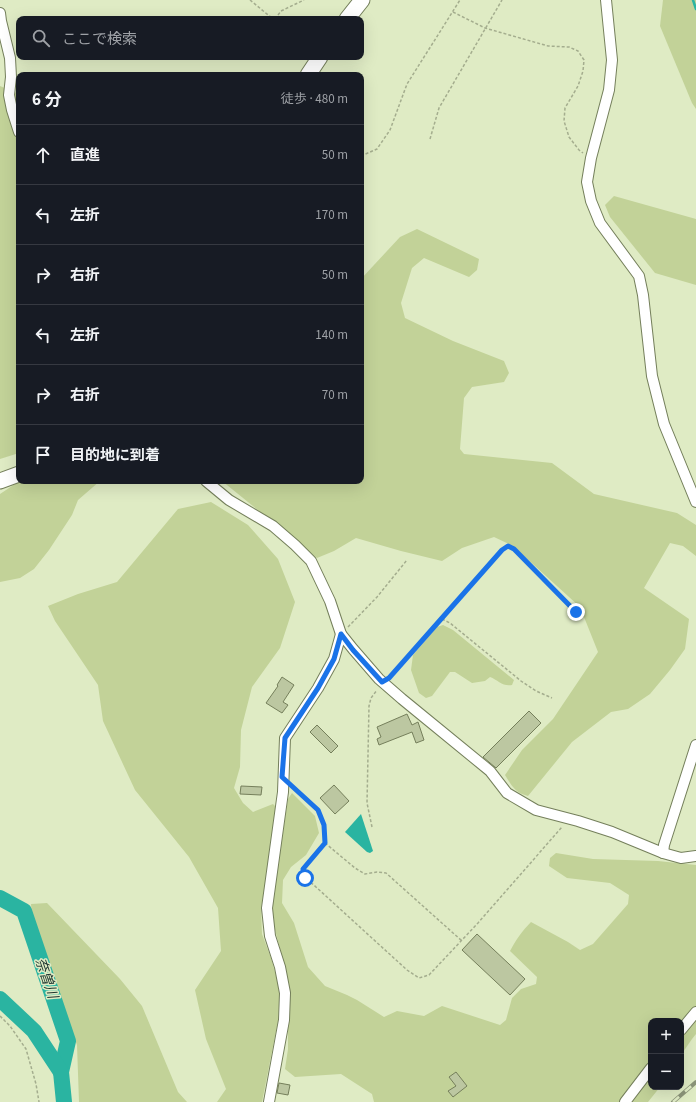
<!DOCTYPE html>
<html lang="ja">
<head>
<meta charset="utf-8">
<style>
	body { margin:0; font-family:"Source Sans 3","Noto Sans JP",sans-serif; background:#242831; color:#f1f3f6 }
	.controls { position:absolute; right:12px; bottom:12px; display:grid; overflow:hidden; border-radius:8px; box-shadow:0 4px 16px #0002 }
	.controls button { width:36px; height:36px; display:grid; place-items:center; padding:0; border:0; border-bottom:1px solid #363941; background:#171b24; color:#f1f3f6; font:20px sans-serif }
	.stop { position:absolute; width:12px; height:12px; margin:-9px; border:3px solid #1a73e8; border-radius:50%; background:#fff }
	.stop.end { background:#1a73e8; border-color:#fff; box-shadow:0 1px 4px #0008 }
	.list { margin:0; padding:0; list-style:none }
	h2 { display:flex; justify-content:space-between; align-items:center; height:52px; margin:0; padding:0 16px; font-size:17px }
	h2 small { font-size:13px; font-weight:400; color:#9ea1a6 }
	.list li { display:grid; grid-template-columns:26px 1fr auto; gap:12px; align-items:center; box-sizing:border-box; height:60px; padding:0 16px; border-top:1px solid #363941 }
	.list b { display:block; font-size:15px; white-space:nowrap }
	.list em { font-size:13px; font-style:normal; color:#9ea1a6 }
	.icon { flex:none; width:22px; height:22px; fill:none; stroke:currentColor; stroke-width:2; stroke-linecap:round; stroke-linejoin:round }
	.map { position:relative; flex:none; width:696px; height:1102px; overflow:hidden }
	.search { position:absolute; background:#171b24; box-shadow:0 4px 16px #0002; left:16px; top:16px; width:348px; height:44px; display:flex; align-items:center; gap:10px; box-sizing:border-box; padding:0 14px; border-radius:8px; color:#9ea1a6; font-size:15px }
	.panel { position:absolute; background:#171b24; box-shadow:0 4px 16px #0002; left:16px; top:72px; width:348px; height:412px; border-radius:8px }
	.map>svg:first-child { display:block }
	.green { fill:#c2d298 }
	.water { fill:#2ab4a1 }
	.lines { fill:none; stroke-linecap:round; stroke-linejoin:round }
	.stream { stroke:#2ab4a1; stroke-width:2.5 }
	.river { stroke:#2ab4a1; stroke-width:16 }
	.building { fill:#bcc7a1; stroke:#757f5b }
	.street-casing { stroke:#747f5b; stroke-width:12 }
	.secondary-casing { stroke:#747f5b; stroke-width:17 }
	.path { stroke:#a4ad8e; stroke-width:1.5; stroke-dasharray:3 2; stroke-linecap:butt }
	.street { stroke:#fff; stroke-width:10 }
	.secondary { stroke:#fff; stroke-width:15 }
	.rail-casing { stroke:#8b9479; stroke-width:4 }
	.rail { stroke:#dfebc4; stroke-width:2.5; stroke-dasharray:8; stroke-linecap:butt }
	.route { stroke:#1a73e8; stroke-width:5 }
	.labels { text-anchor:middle; stroke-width:3; stroke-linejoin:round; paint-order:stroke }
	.water-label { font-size:14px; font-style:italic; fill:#1e3530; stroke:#dfebc4 }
</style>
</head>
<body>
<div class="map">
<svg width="696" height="1102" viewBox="0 0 696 1102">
	<rect width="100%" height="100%" fill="#dfebc4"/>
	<!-- green -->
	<g class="green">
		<path d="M663,0H696V109L692,103L660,26Z"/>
		<path d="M0,86L19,94V453L0,459Z"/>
		<path d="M614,196L696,219V285L655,273L610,217L605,205Z"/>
		<path d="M417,229L479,259L477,270L469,277L424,258L412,268L401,303L405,318L453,341L504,361L509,373L504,382L472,387L464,398L460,449L464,454L552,463L594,494L677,513L696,525V556L683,546L670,543L644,588L689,619L685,649L670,670L650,694L628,709L611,712L572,742L528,796C515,793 512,786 505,775L522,750L553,719L598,652L580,607L513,546L494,537L462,548L442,561L401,551L356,538L334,551L317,558L222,481H361V279L400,237Z"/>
		<path d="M21,481H100L78,500L72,515L49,550L34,569L20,578L0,582V494L15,484Z"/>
		<path d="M211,502L248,525L278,559L295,602L280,648L252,687L241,730L240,767L234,788L243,803L253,812L273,804L278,809L261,908L262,934L271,958L280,990L278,1021L262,1102H217L226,1089L206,1039L195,990L221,951L218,908L189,857L135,790L103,721L98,685L55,621L48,606L78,594L117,582L178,509Z"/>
		<path d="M443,625L453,630L514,680L512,685C503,687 498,680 490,677L485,681L472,683L455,672H450L432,696L426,698L419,693L411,670L413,655L437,627Z"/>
		<path d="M292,793L315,816L319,833L306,855L291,867L283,880L282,903L294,923L308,967L325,986L347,995L357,1000L384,1017L397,1011L424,1016L442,1006L500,1025L506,1020L512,998L521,989L536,984L537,977L510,951C516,940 522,931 531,922L568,942L580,950L593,944L628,904L629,895L610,883L567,878L549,866L550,858L556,853L593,859L658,861L696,865V1034L692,1039L681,1055V1021H651V1087H660L648,1102H374L372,1094L341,1074L295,1077L285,1069L288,1049V979L273,922V899L288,799Z"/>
		<path d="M47,903L120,979L142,1006L178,1092L187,1102H79L77,1045L32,919L31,904Z"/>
	</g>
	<!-- water -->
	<path class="water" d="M361,814L373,851L370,853L367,852L345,832Z"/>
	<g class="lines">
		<!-- stream -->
		<path class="stream" d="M693,0L696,9"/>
		<!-- river -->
		<g class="river">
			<path d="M0,898L24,911L68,1041L61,1072L64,1102"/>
			<path d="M0,999L34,1031L61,1072"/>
		</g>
	</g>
	<!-- building -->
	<g class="building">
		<path d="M282,677L294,685L283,702L288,705L282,713L266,703L278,686L277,685Z"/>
		<path d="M529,711L541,723L496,768L483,757Z"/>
		<path d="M407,714L412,725L418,722L424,740L416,743L412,732L379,745L377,739L381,737L377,727Z"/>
		<path d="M317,725L338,746L331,753L310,732Z"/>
		<path d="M334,785L349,801L335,814L320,798Z"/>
		<path d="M241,786L262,787L261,795L240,794Z"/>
		<path d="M477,934L525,979L510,995L462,950Z"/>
		<path d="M456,1072L467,1086L453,1097L448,1091L456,1086L449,1077Z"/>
		<path d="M279,1083L290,1085L288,1095L277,1093Z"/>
	</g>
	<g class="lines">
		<!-- street casing -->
		<g class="street-casing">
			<g id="street">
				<path d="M606,0L612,60L609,90L591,158L587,182L591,201L600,223L639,276L643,295L652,376L664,424L696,502"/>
				<path d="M0,13L1,21L10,58L11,77L9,95L12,110L19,132"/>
				<path d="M206,481L229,500L273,526L295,545L311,561L330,601L341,634L353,649L379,679L402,699L490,771L507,793L536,810L578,821L612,832L663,853L681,858L696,856"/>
				<path d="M663,853L664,845L696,745"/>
				<path d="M681,1030L696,1012"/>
				<path d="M269,1102L284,1020L285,993L280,967L270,936L267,908L283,792L285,738L318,688L334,659L341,634"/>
				<path d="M625,1102L651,1068"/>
			</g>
		</g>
		<!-- secondary casing -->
		<g class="secondary-casing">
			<g id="secondary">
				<path d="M347,19L362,0"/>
				<path d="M308,75L320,57"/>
				<path d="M0,481L19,474"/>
			</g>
		</g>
		<!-- path -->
		<g class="path">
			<path d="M250,0L273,19"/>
			<path d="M453,12L485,28L548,46L569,47L578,51L584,60L583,71L578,86L565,108L564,121L569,137L579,150L583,153"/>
			<path d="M275,19L281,11L304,0"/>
			<path d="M430,139L439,108L502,0"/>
			<path d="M361,156L377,149L390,130L407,84L460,0"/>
			<path d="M442,619L450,623L521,681L536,691L552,698"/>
			<path d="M348,627L377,597L407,560"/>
			<path d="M391,676L502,550L508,546L514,549L577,612"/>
			<path d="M292,786L318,809L324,825L325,843L303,869L305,877L407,970L419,978L429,975L478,923L562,827"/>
			<path d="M372,827L367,803L369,706L371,698L377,690"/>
			<path d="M325,843L355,868L365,874L377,872L386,873L462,941"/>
			<path d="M0,1016L10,1026L26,1049L36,1084L39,1102"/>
		</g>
		<!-- street -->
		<use href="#street" class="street"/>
		<!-- secondary -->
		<use href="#secondary" class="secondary"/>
		<!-- rail casing -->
		<g class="rail-casing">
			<path id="rail" d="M673,1102L696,1082"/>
		</g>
		<!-- rail -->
		<use href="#rail" class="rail"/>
	</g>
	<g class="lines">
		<!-- route -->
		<path class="route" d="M305,878L303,869L325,843L324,825L318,810L282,777L285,738L318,688L334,659L341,634L353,650L382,682L389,678L502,550L508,546L514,549L576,612"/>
	</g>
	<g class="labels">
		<!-- water labels -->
		<g class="water-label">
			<text transform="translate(47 978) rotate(71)" y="5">奈曽川</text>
		</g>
	</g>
</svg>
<div class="controls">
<button>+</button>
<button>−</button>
</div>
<div class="stop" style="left:305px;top:878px"></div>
<div class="stop end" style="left:576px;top:612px"></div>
<div class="search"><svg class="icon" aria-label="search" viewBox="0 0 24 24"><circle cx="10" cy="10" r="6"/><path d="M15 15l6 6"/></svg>ここで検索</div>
<section class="panel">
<h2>6 分<small>徒歩 · 480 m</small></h2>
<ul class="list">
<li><svg class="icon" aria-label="ahead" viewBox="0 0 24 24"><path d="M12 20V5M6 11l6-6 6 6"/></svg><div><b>直進</b></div><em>50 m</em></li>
<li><svg class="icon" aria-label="left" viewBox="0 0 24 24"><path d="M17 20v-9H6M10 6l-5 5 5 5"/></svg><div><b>左折</b></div><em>170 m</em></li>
<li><svg class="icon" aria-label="right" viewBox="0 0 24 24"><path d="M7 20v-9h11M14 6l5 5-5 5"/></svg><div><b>右折</b></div><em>50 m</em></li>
<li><svg class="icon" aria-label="left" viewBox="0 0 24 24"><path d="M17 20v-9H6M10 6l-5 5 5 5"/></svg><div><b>左折</b></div><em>140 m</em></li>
<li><svg class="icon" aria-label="right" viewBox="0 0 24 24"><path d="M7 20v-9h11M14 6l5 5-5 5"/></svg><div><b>右折</b></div><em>70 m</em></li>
<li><svg class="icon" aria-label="arrive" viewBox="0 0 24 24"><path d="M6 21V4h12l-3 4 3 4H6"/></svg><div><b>目的地に到着</b></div></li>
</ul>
</section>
</div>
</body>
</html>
